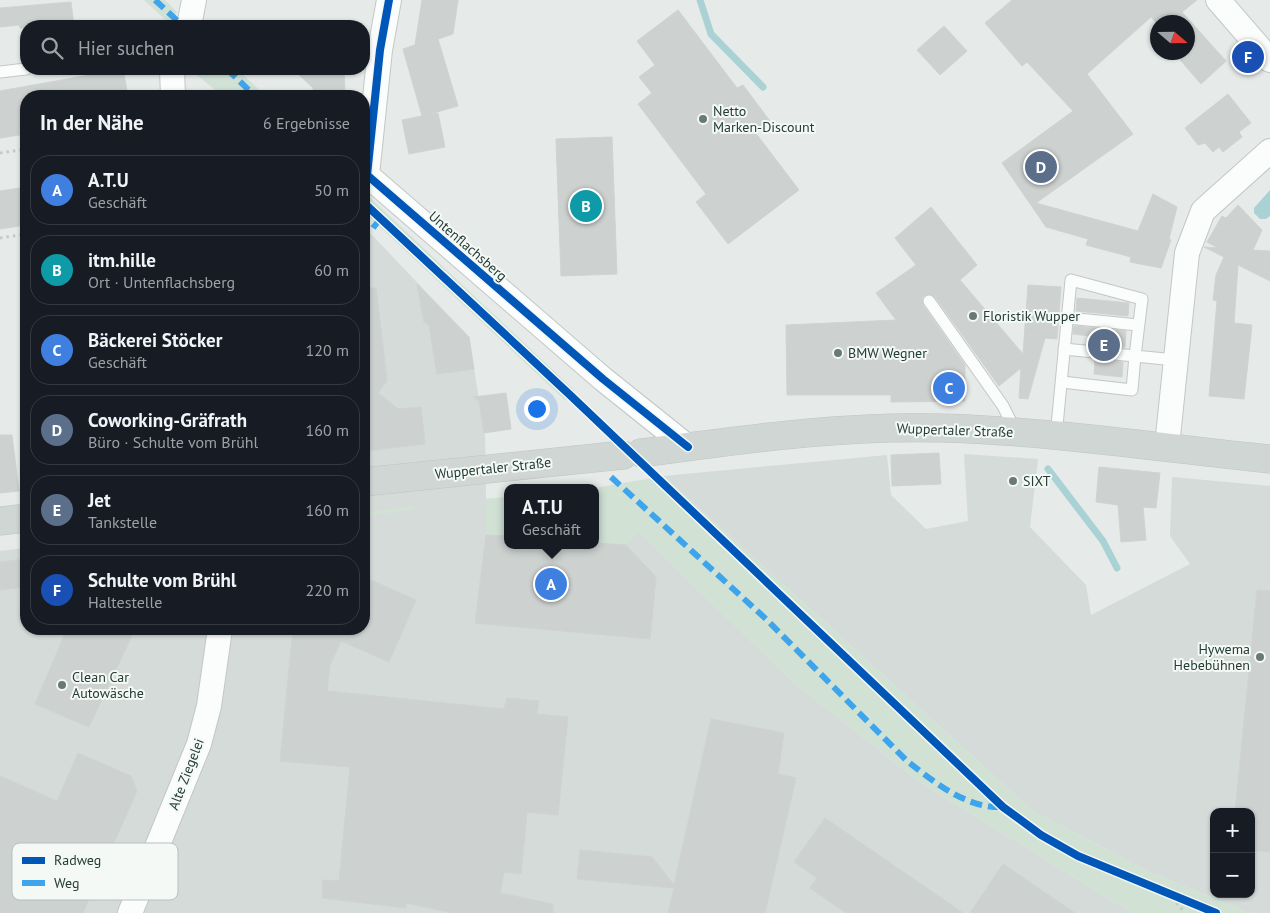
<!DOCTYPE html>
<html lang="de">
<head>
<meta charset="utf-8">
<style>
	body { margin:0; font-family:"PT Sans",sans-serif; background:#20242c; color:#f1f3f6 }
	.controls { position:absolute; right:15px; bottom:15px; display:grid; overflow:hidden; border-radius:10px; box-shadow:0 1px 4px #0004 }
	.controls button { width:45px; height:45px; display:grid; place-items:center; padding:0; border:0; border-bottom:1px solid #363941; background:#171b24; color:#f1f3f6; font:25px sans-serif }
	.compass { position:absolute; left:1150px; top:15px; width:45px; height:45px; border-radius:50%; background:#171b24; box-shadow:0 1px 4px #0004; rotate:110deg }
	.you { position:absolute; left:536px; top:408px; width:18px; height:18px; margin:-12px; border:4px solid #fff; border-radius:50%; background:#1a73e8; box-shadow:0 0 0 8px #1a73e833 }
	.badge { display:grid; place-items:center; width:32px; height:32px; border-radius:50%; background:#697a74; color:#fff; font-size:16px; font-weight:700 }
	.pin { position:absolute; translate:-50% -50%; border:2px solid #fff; box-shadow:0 1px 5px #0006 }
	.popup { position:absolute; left:504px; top:484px; width:95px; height:65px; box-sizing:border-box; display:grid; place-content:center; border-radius:10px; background:#171b24; filter:drop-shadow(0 1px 4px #0005); font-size:16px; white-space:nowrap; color:#9ea1a6 }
	.popup b { font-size:19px; color:#f1f3f6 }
	.popup::after { content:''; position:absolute; left:50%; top:100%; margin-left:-10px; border:10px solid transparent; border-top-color:#171b24 }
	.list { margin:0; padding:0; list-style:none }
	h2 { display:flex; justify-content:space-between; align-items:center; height:65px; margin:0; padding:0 20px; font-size:21px }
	h2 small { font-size:16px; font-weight:400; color:#9ea1a6 }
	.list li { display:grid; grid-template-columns:32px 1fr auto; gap:15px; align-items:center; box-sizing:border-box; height:70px; margin:0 10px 10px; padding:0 10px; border:1px solid #363941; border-radius:20px }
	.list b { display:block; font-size:19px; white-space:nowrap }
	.list p { margin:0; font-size:16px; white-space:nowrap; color:#9ea1a6 }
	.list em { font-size:16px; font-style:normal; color:#9ea1a6 }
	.icon { flex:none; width:28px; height:28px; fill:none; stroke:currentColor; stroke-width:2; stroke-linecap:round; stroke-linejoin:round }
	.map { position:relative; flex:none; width:1270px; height:913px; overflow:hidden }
	.search { position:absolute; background:#171b24; box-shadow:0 1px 4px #0004; left:20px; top:20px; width:350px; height:55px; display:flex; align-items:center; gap:12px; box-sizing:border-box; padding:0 18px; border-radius:20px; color:#9ea1a6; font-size:19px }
	.panel { position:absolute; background:#171b24; box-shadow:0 1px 4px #0004; left:20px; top:90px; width:350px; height:545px; border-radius:20px }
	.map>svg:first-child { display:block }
	.built { fill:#d4dbd8; fill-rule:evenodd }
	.green { fill:#d1e2d5 }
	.water { fill:#aad2d5 }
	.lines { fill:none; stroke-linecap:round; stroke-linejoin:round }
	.stream { stroke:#aad2d5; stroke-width:7 }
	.building { fill:#cdd1cf; stroke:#cfd3d1 }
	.service-casing { stroke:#c3c7c5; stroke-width:13 }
	.minor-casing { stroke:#c3c7c5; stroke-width:26 }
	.primary-casing { stroke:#bec6c3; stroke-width:29 }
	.path { stroke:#c2cac6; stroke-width:3; stroke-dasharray:2.5 4; stroke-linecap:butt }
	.service { stroke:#fbfcfc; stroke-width:11 }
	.minor { stroke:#fbfcfc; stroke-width:24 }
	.primary { stroke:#cfd6d4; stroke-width:28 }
	.quiet { stroke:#3ea4eb; stroke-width:6; stroke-dasharray:12 6; stroke-linecap:butt }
	.cycleway-casing { stroke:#f4f9f6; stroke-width:11 }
	.cycleway { stroke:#0057b8; stroke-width:8 }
	.poi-dot { fill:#697a74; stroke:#f4f9f6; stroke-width:2 }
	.labels { text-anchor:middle; stroke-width:4; stroke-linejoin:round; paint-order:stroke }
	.poi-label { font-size:14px; fill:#253d35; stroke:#f4f9f6; text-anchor:start }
	.street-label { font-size:14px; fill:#253d35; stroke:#f4f9f6 }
	.key { fill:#f4f9f6; stroke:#b6c1bc; stroke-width:1 }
	.key-label { font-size:14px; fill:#253d35 }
</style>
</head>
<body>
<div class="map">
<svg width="1270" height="913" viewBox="0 0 1270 913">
	<rect width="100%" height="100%" fill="#e6eae8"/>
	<!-- built -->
	<g class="built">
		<path d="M364,229L372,235L469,337L485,437L486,499L507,497V545H595V489L793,682L921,783L1132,913H0V551L26,548V629H364Z"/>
		<path d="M964,454L1038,459L1030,527L1086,585L1091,615L1190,564L1170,536L1172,477L1270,486V913H1249L1148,871L1033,811L664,476L887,455L891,495L926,529L968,521ZM1214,812H1251V894H1214Z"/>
	</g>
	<!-- green -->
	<g class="green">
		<path d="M144,0H165L177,12L170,24Z"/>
		<path d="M189,69H237L266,96H223Z"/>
		<path d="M364,192L574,390L566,401L364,212Z"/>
		<path d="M664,476L1033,811L1148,871L1249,913H1132L921,783L793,682L638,531L626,545L595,543V488Z"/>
		<path d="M507,497V536L486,535V499Z"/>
		<path d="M414,506V510L364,516V512Z"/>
	</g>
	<!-- water -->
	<path class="water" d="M1270,190V216L1266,219H1260L1254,213V208Z"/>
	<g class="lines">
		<!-- stream -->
		<g class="stream">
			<path d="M700,0L711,34L763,87"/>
			<path d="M1048,469L1103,541L1117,568"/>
		</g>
	</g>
	<!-- building -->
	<g class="building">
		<path d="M422,0H458L453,34L438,39L458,106L426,115L438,113L445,147L409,154L402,120L422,116L403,49L415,45Z"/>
		<path d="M1012,0H1197L1182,12L1226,61L1201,84L1175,54L1188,52V22H1158V25L1151,17L1087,74L1133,134L1036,203L1138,231L1153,194L1177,207L1169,239L1171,240L1161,268L1130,262L1131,257L1086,245L1088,239L1046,227L1002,163L1073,111L1027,62L1022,66L985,23Z"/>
		<path d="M71,2L74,26L20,28L19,25L0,27V8Z"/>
		<path d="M678,10L737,88L743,85L770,121L755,132L799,190L728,244L696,202L706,194L638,104L652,93L639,77L655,65L637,41Z"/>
		<path d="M944,26L967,51L940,75L917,50Z"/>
		<path d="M123,69L128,96H26V134L0,138V91Z"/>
		<path d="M293,69H344L345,96H313V88Z"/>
		<path d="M1228,94L1251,123L1239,132L1242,137L1223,152L1219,147L1213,152L1205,143L1198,145L1185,128Z"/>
		<path d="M612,137L617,274L561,276L556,139Z"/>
		<path d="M26,187V225L0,229V191Z"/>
		<path d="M1238,205L1262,230L1253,250L1270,251V281L1238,265L1234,323L1252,325L1244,399L1209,396L1217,301L1213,300L1216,275L1224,257L1204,247L1218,248L1207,242L1222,216L1226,218Z"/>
		<path d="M931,207L977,265L960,280L1023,354L1028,285L1061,287L1057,339L1045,338L1028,399L1019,398L1021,368L999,386L935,297L929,294L922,297L923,305L965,365V401L891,402V395H787L786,325L896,320L876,293L916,265L895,238Z"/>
		<path d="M417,284L469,337L474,369L437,374L429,325L424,322Z"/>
		<path d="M364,288H376L387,381L378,393L398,409L421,407L425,444L364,451Z"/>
		<path d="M1077,298L1129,303L1128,316L1076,311Z"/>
		<path d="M1074,326L1126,331L1125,347L1097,345L1098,337L1073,334Z"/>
		<path d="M1095,360L1123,362L1122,377L1094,374Z"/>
		<path d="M506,393L511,429L484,433L479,401L473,397Z"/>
		<path d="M0,435H12L19,491L0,493Z"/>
		<path d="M939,453L941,484L892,486L891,455Z"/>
		<path d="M1099,467L1160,473L1156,508L1143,507L1146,540L1121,542L1118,505L1096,502Z"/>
		<path d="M486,535L507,536V545H595V543L626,545L656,577L650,639L475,623Z"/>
		<path d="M26,559V587L0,590V562Z"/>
		<path d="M364,577L416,600L389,662L341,641L330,665L327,691L504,709L507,698L539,701L537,714L568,717L558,815L527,812L521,874L504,872L500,893L553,904V913H453L406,903V908L322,898L323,880L339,881L350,767L280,761L293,629H364Z"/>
		<path d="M1257,590L1270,591V852L1251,850V812H1235Z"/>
		<path d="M67,629H135L89,727L35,704Z"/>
		<path d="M711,719L784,733L778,774L796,778L765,913H668L674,888L577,879L580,850L652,857L674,885Z"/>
		<path d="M78,753L131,776L137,791L83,913H0V776L57,801Z"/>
		<path d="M825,818L963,913H846L810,888L817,878L794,862Z"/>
		<path d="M1003,864L1075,913H970Z"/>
	</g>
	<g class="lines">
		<!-- service casing -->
		<g class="service-casing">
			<g id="service">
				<path d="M0,72L26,69"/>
				<path d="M929,301L1003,406L1015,430"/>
				<path d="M1068,318L1138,325"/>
				<path d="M1062,382L1132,390L1135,356L1064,349"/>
				<path d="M1056,436L1071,280L1142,299L1135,356L1175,360"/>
			</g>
		</g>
		<!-- minor casing -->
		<g class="minor-casing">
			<g id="minor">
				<path d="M389,0L380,50L367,175L603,379L688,447"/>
				<path d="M1218,0L1270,60"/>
				<path d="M189,26L194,0"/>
				<path d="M172,69L173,96"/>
				<path d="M1167,446L1187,253L1203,211L1270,151"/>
				<path d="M130,913L199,744L209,706L220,629"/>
			</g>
		</g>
		<!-- primary casing -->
		<g class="primary-casing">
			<g id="primary">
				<path d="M641,453C741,440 841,425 942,428C1052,431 1161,448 1270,459"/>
				<path d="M364,482L623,455"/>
				<path d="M0,521L26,518"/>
			</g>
		</g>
		<!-- path -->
		<g class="path">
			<path d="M0,153L26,149"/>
			<path d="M0,238L26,234"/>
			<path d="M1168,893L1185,913"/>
		</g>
		<!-- service -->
		<use href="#service" class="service"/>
		<!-- minor -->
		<use href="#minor" class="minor"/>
		<!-- primary -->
		<use href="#primary" class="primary"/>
		<!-- quiet -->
		<g class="quiet">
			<path d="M155,0L183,26"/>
			<path d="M227,69L255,96"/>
			<path d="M373,228L380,219"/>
			<path d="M611,477L766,619L907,761C934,782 967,809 1003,807"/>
		</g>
		<!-- cycleway casing -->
		<g class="cycleway-casing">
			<g id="cycleway">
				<path d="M389,0L380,50L367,175L603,379L688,447"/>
				<path d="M364,203L570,395L1003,807L1041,835L1078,856L1216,913"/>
			</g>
		</g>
		<!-- cycleway -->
		<use href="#cycleway" class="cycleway"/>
	</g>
	<!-- markers -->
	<g class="poi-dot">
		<circle cx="703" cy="119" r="5"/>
		<circle cx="973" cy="316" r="5"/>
		<circle cx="838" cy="353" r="5"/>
		<circle cx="1013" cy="481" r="5"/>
		<circle cx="1260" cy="657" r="5"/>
		<circle cx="62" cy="685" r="5"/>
	</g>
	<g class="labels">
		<!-- poi labels -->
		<g class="poi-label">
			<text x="713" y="116">Netto<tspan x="713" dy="16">Marken-Discount</tspan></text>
			<text x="983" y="321">Floristik Wupper</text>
			<text x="848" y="358">BMW Wegner</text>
			<text x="1023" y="486">SIXT</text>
			<text x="1250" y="654" text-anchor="end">Hywema<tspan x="1250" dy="16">Hebebühnen</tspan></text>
			<text x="72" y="682">Clean Car<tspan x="72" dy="16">Autowäsche</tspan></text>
		</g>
		<!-- street labels -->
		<g class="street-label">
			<text transform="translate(468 246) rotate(41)" y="5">Untenflachsberg</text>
			<text transform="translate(955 430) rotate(2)" y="5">Wuppertaler Straße</text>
			<text transform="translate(493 468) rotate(-6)" y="5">Wuppertaler Straße</text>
			<text transform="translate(186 774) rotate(-69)" y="5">Alte Ziegelei</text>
		</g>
	</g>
	<!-- legend -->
	<rect x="12" y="843" width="166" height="57" rx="8" class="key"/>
	<rect x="22" y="857" width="23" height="7" fill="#0057b8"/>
	<rect x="22" y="880" width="23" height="6" fill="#3ea4eb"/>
	<g class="key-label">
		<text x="54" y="865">Radweg</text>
		<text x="54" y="888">Weg</text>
	</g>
</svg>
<div class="controls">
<button>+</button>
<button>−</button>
</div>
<svg class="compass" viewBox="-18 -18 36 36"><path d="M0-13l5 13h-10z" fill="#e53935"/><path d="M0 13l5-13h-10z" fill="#9ea1a6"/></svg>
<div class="you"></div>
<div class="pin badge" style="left:551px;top:584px;background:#3f7fe0">A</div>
<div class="popup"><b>A.T.U</b>Geschäft</div>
<div class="pin badge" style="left:586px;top:206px;background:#0f9aa8">B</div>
<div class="pin badge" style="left:949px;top:388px;background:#3f7fe0">C</div>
<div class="pin badge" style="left:1041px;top:167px;background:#5c6f8a">D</div>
<div class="pin badge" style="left:1104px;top:345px;background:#5c6f8a">E</div>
<div class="pin badge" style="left:1248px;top:57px;background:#1a4fb4">F</div>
<div class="search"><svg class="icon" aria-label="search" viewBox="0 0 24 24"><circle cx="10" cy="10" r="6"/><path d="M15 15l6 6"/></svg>Hier suchen</div>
<section class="panel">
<h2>In der Nähe<small>6 Ergebnisse</small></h2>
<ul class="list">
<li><span class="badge" style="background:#3f7fe0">A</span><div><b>A.T.U</b><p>Geschäft</p></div><em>50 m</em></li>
<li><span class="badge" style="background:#0f9aa8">B</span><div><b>itm.hille</b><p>Ort · Untenflachsberg</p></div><em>60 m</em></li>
<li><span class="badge" style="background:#3f7fe0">C</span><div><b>Bäckerei Stöcker</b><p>Geschäft</p></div><em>120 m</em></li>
<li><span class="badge" style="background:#5c6f8a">D</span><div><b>Coworking-Gräfrath</b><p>Büro · Schulte vom Brühl</p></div><em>160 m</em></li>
<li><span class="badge" style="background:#5c6f8a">E</span><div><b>Jet</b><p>Tankstelle</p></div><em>160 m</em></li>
<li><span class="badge" style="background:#1a4fb4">F</span><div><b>Schulte vom Brühl</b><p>Haltestelle</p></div><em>220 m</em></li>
</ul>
</section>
</div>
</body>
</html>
